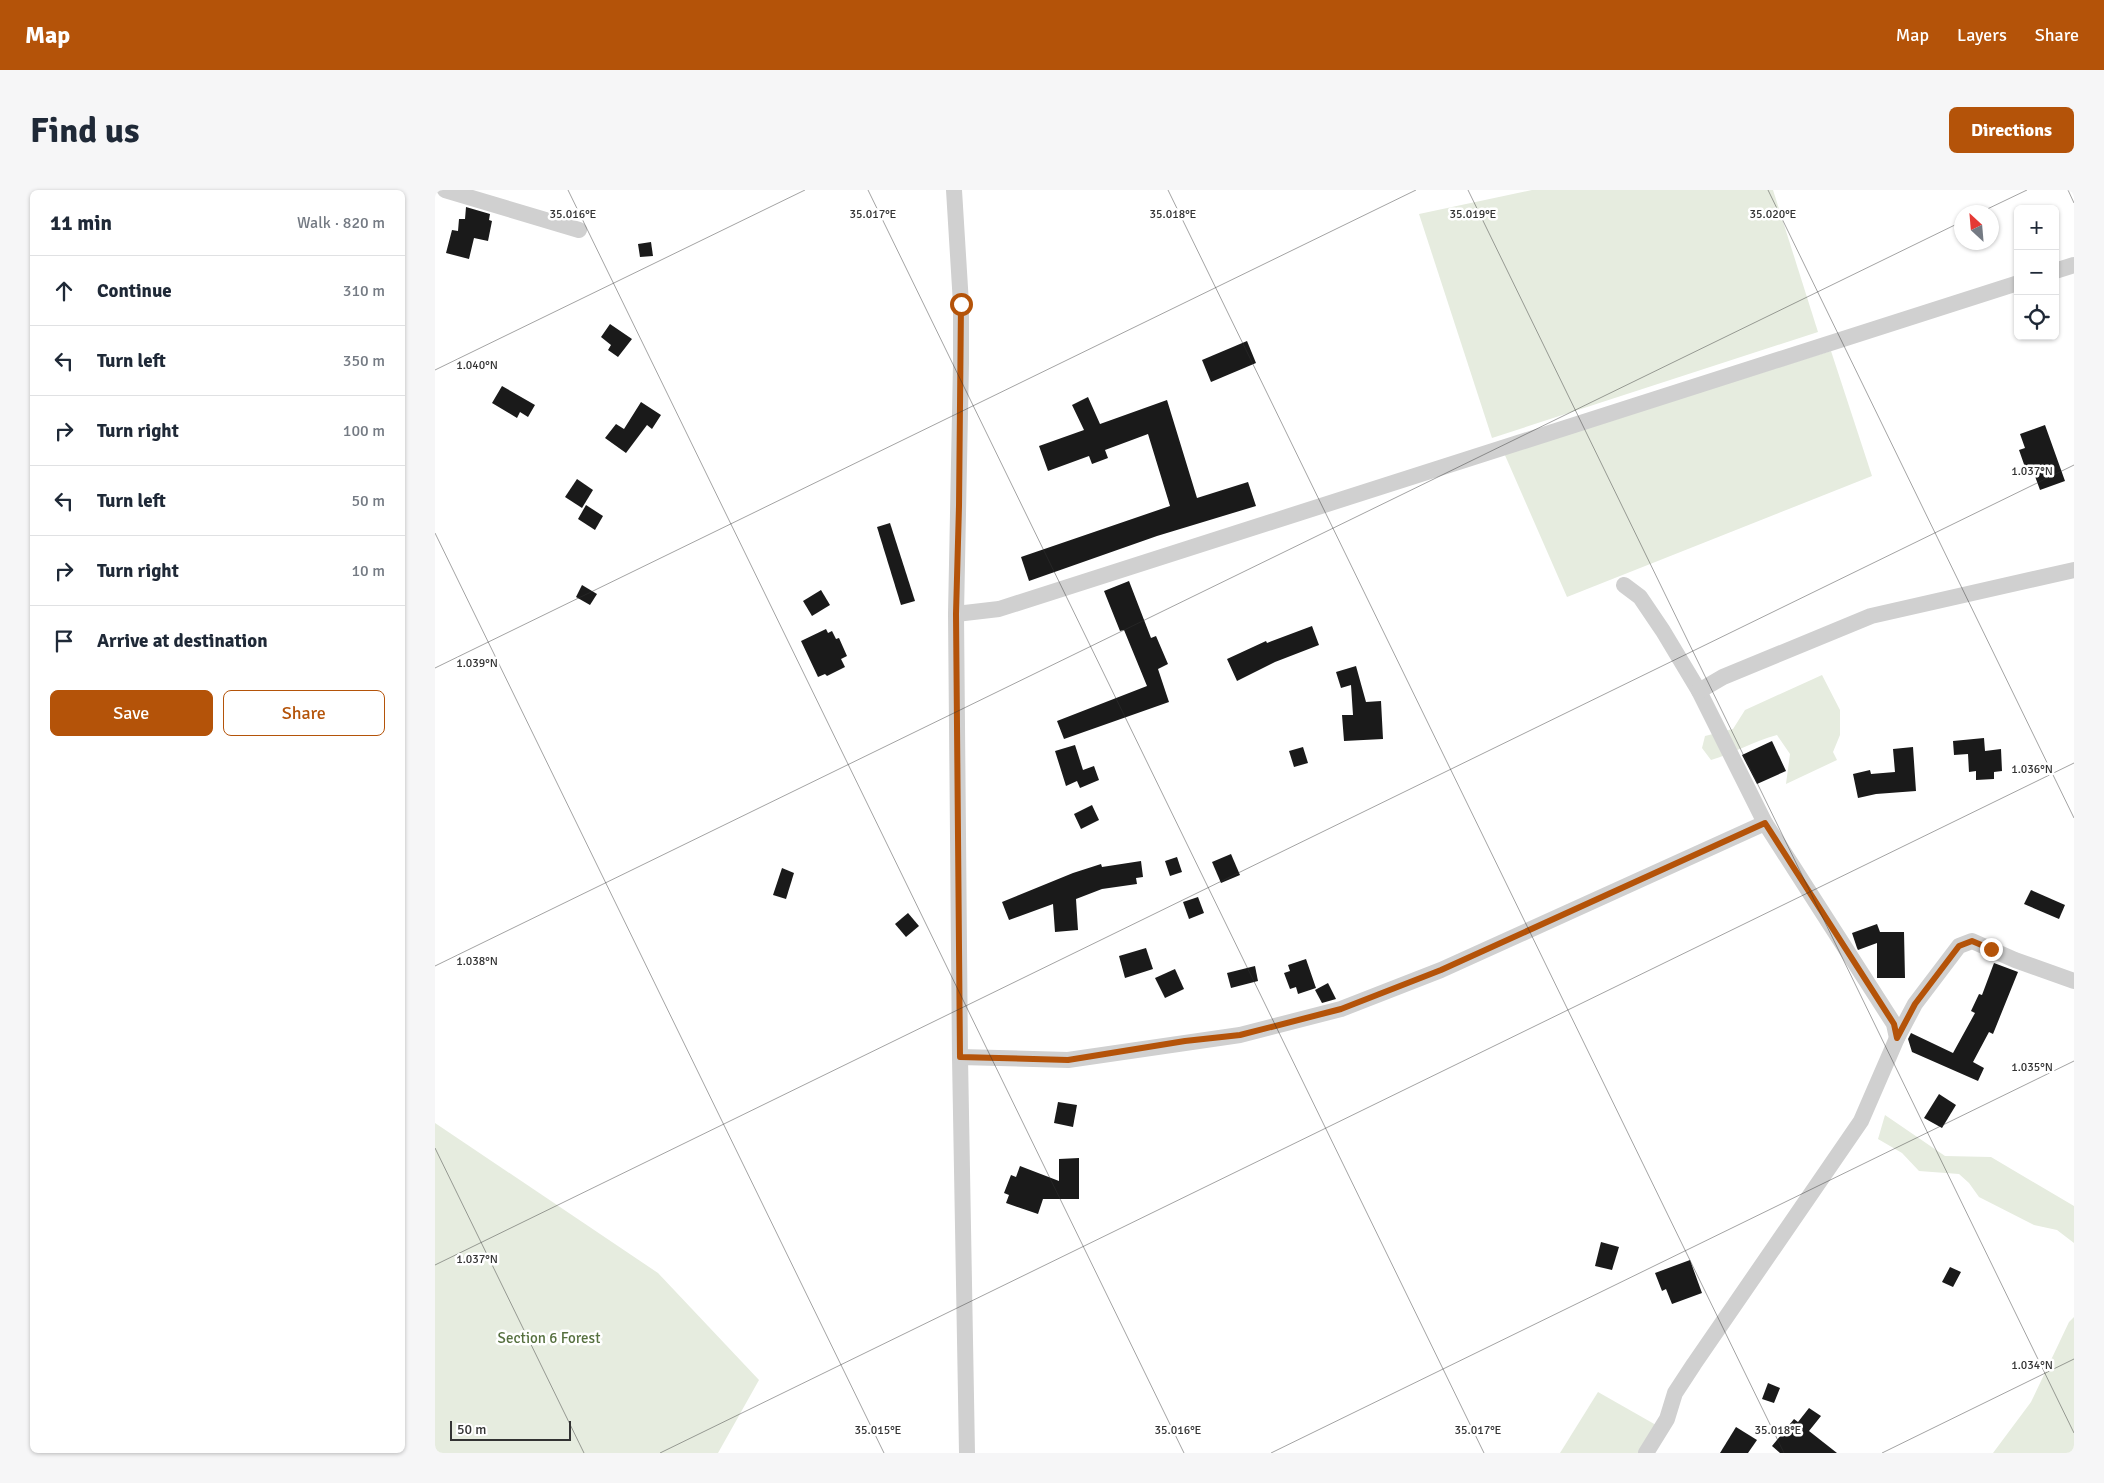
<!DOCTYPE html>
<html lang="en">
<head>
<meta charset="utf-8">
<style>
	body { margin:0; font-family:Signika,sans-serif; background:#f6f6f7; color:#1f2937 }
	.controls { position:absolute; right:15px; top:15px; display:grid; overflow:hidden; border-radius:8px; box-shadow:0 1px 4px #0004 }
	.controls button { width:45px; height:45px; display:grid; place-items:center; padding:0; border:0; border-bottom:1px solid #e0e1e3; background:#fff; color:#1f2937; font:25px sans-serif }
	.compass { position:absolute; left:1519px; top:15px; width:45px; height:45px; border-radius:50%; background:#fff; box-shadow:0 1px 4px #0004; rotate:334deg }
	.scale { position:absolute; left:15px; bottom:12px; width:121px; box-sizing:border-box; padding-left:5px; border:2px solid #333; border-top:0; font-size:14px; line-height:18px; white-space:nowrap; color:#333; -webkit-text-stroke:4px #fff; paint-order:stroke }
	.stop { position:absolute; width:15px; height:15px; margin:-11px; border:4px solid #b45309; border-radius:50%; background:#fff }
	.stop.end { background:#b45309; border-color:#fff; box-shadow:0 1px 5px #0008 }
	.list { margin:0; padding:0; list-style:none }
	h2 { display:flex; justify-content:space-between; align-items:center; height:65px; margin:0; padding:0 20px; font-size:21px }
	h2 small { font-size:16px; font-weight:400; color:#747a83 }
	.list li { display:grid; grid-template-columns:32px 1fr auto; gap:15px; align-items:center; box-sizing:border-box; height:70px; padding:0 20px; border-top:1px solid #e0e1e3 }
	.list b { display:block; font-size:19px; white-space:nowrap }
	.list em { font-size:16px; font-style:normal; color:#747a83 }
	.actions { display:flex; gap:10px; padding:15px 20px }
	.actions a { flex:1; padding:11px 0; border:1px solid #b45309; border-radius:8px; text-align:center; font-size:18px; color:#b45309 }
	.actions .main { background:#b45309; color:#fff }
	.icon { flex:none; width:28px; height:28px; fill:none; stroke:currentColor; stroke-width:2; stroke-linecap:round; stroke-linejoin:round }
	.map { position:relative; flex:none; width:1639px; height:1263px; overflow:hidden; border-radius:8px }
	header { display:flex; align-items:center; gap:30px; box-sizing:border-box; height:70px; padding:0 25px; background:#b45309; color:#fff }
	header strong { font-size:24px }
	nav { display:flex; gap:28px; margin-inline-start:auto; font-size:18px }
	.intro { display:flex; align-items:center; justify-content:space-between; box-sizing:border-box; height:120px; padding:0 30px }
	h1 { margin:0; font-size:35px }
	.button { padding:12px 22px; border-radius:8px; background:#b45309; color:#fff; font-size:18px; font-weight:700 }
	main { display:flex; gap:30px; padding:0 30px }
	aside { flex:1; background:#fff; border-radius:8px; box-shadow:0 1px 4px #0004 }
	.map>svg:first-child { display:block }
	.green { fill:#e6ecdf }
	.building { fill:#1a1a1a }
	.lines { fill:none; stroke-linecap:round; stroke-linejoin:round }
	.minor { stroke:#d0d0d0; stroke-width:16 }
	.route { stroke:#b45309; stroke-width:6 }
	.ticks { fill:none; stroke:#333; stroke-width:1; stroke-opacity:0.45 }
	.labels { text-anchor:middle; stroke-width:5; stroke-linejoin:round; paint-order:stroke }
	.park-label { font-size:15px; fill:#56703f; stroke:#fff }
	.ticks-label { font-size:12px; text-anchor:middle; fill:#333; stroke:#fff; stroke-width:5; stroke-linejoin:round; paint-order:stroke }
</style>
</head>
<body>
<header>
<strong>Map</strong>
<nav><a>Map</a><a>Layers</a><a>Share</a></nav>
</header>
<div class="intro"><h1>Find us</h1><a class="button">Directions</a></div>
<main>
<aside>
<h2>11 min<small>Walk · 820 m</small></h2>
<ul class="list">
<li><svg class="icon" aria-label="ahead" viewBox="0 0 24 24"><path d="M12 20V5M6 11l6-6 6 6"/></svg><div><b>Continue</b></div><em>310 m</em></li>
<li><svg class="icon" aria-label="left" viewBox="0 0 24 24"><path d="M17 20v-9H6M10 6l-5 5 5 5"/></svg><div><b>Turn left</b></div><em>350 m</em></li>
<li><svg class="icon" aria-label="right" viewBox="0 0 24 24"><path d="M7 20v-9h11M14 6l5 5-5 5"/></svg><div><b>Turn right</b></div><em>100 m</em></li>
<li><svg class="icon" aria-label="left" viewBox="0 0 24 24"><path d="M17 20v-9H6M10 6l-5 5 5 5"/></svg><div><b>Turn left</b></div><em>50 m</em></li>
<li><svg class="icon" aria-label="right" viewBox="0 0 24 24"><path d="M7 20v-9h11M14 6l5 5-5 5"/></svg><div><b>Turn right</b></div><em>10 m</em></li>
<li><svg class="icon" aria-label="arrive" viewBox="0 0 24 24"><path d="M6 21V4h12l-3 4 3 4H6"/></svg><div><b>Arrive at destination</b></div></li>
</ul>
<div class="actions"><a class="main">Save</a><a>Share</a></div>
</aside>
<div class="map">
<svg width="1639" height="1263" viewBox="0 0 1639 1263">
	<rect width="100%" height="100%" fill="#fff"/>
	<!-- green -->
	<g class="green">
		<path d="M1097,0H1338L1383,142L1057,248L984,24Z"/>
		<path d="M1396,161L1437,286L1132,407L1069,263Z"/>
		<path d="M1387,485L1405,520V545L1398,562L1402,570L1351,594L1355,564L1342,545C1319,551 1299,563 1276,570L1267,558L1270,546L1298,539L1310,520Z"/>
		<path d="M1450,925L1510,966L1556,967L1639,1016V1053L1622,1040L1599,1035L1544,1007L1534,993L1524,984L1484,981L1467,963L1443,949Z"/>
		<path d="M0,933L223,1083L324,1190L283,1263H0Z"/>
		<path d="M1639,1127V1263H1558L1596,1212L1634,1132Z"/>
		<path d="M1163,1202L1221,1235L1204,1263H1125Z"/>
	</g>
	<!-- building -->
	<g class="building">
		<path d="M31,17L55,24L54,30L57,31L53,51L39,48L34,69L11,63L17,40L23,41L24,29H30Z"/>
		<path d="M216,52L218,66L205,67L203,54Z"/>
		<path d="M175,134L197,149L183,167L173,160L176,155L166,147Z"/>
		<path d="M812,151L821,173L776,192L767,170Z"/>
		<path d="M67,196L100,215L93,227L85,222L82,228L57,213Z"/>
		<path d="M653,207L665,234L732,210L762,308L813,292L821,316L722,346L594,391L586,367L735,316L713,244L670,260L673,268L657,274L654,266L613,281L604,256L649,240L637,215Z"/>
		<path d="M206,212L226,225L217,239L212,235L191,263L170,248L181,234L189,239Z"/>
		<path d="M1610,235L1630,291L1605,300L1597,278L1591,280L1584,260L1590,258L1585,244Z"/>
		<path d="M142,289L158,300L147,318L130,307Z"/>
		<path d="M151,315L168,326L160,340L143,329Z"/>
		<path d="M455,333L480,411L466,415L442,337Z"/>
		<path d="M694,391L716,448L721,446L733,474L723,479L734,512L629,549L622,531L712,496L689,440L685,441L669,401Z"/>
		<path d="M147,395L162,404L155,415L141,407Z"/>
		<path d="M386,400L395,415L377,426L368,411Z"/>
		<path d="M877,436L884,455L840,472L802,491L792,469L831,451L832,453Z"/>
		<path d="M391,439L393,443L397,441L401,449L404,448L412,466L406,469L410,477L392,486L390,484L383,487L366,451Z"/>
		<path d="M921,476L931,512L946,511L948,549L909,551L907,525H918L916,495L906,498L901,482Z"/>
		<path d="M1549,548L1550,561L1566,559L1567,581L1559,582V589L1541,590V581L1534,582L1533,564L1519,565L1518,551Z"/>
		<path d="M1337,551L1351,581L1322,594L1307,565Z"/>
		<path d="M640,555L648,580L659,576L664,590L645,598L642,591L631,596L620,561Z"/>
		<path d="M868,557L873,573L859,577L854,561Z"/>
		<path d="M1478,557L1481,601L1441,604L1423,608L1418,584L1435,580L1436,584L1460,582L1458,559Z"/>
		<path d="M657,615L664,630L646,639L639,624Z"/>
		<path d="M796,664L805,685L786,693L777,672Z"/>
		<path d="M742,667L747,682L735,686L730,671Z"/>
		<path d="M706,671L708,687L701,688L702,694L667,699L641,709L643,740L620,742L618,714L574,730L567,712L638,683L666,674L667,677Z"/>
		<path d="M347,678L359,683L351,709L338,705Z"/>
		<path d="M1596,700L1630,715L1624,729L1589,714Z"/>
		<path d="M763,707L769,723L754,729L748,712Z"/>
		<path d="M473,723L484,736L471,747L460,734Z"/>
		<path d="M1442,734L1445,742H1469L1470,788H1442V753L1423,760L1422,758L1417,743Z"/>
		<path d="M711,758L718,779L690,788L684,766Z"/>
		<path d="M871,769L881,798L863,804L861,797L855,799L849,783L855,781L853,775Z"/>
		<path d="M1559,773L1583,782L1558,844L1554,842L1538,872L1549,878L1543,891L1477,862L1473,849L1476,843L1518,863L1540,823L1536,821L1544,804L1547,805Z"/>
		<path d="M820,776L823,791L796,798L792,783Z"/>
		<path d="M740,779L749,799L730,808L720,788Z"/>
		<path d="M893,793L901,809L887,813L880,800Z"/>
		<path d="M1504,904L1521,915L1507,938L1489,928Z"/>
		<path d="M623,912L642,915L638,937L619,933Z"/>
		<path d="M644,968V1009H608L603,1024L571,1013L574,1005L569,1003L576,985L581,987L585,976L624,991V969Z"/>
		<path d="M1166,1052L1184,1057L1177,1080L1160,1076Z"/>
		<path d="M1255,1070L1267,1103L1237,1114L1231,1099L1227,1101L1220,1083Z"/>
		<path d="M1515,1077L1526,1082L1518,1097L1507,1092Z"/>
		<path d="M1333,1193L1345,1198L1339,1213L1327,1209Z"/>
		<path d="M1374,1218L1386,1226L1374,1241L1402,1263H1345L1337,1256L1359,1229L1363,1232Z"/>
		<path d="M1301,1237L1322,1250L1313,1263H1285Z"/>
	</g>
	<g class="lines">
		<!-- minor -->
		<g class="minor">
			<path d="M10,0L144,40"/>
			<path d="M519,0L526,114V173L521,424L525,867L532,1263"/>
			<path d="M1620,81L1639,75"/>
			<path d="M1189,395L1205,407L1228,441L1264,501L1330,633L1459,834L1462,848"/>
			<path d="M521,424L564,419L1583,93"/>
			<path d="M1264,501L1288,487L1436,426L1639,380"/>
			<path d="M525,867L633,870L805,845L906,819L1006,780L1330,633"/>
			<path d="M1211,1263L1232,1229L1240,1203L1259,1174L1426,931L1462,848L1480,814L1524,756L1537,751L1580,770L1639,791"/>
		</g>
	</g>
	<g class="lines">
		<!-- route -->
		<path class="route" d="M526,114L524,316L521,424L525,867L633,870L750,851L805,845L906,819L1006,780L1330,633L1459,834L1462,848L1480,814L1524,756L1537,751L1556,759"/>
	</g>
	<!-- ticks -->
	<path class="ticks" d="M133,0L749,1263M433,0L1049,1263M733,0L1349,1263M1033,0L1639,1243M1333,0L1639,628M1633,0L1639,13M1546,22L1592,0M0,180L370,0M0,343L449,1263M0,478L981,0M0,776L1526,32M0,958L149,1263M0,1075L1639,275M225,1263L1639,573M836,1263L1639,871M1447,1263L1639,1169"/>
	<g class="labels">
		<!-- park labels -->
		<g class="park-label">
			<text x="114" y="1153">Section 6 Forest</text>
		</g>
	</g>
	<g class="ticks-label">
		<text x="138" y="28">35.016°E</text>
		<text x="1038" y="28">35.019°E</text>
		<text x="1338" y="28">35.020°E</text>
		<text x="438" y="28">35.017°E</text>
		<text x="738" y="28">35.018°E</text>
		<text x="42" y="179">1.040°N</text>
		<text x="1597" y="285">1.037°N</text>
		<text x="42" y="477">1.039°N</text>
		<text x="1597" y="583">1.036°N</text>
		<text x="42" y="775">1.038°N</text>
		<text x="1597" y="881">1.035°N</text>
		<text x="42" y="1073">1.037°N</text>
		<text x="1597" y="1179">1.034°N</text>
		<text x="443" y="1244">35.015°E</text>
		<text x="743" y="1244">35.016°E</text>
		<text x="1043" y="1244">35.017°E</text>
		<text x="1343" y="1244">35.018°E</text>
	</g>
</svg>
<div class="controls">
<button>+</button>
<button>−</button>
<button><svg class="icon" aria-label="locate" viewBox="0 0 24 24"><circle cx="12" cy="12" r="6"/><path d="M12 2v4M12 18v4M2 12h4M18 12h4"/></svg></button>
</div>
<svg class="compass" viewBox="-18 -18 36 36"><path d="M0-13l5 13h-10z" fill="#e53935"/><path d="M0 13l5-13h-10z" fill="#747a83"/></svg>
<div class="scale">50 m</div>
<div class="stop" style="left:526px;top:114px"></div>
<div class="stop end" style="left:1556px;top:759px"></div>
</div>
</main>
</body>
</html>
